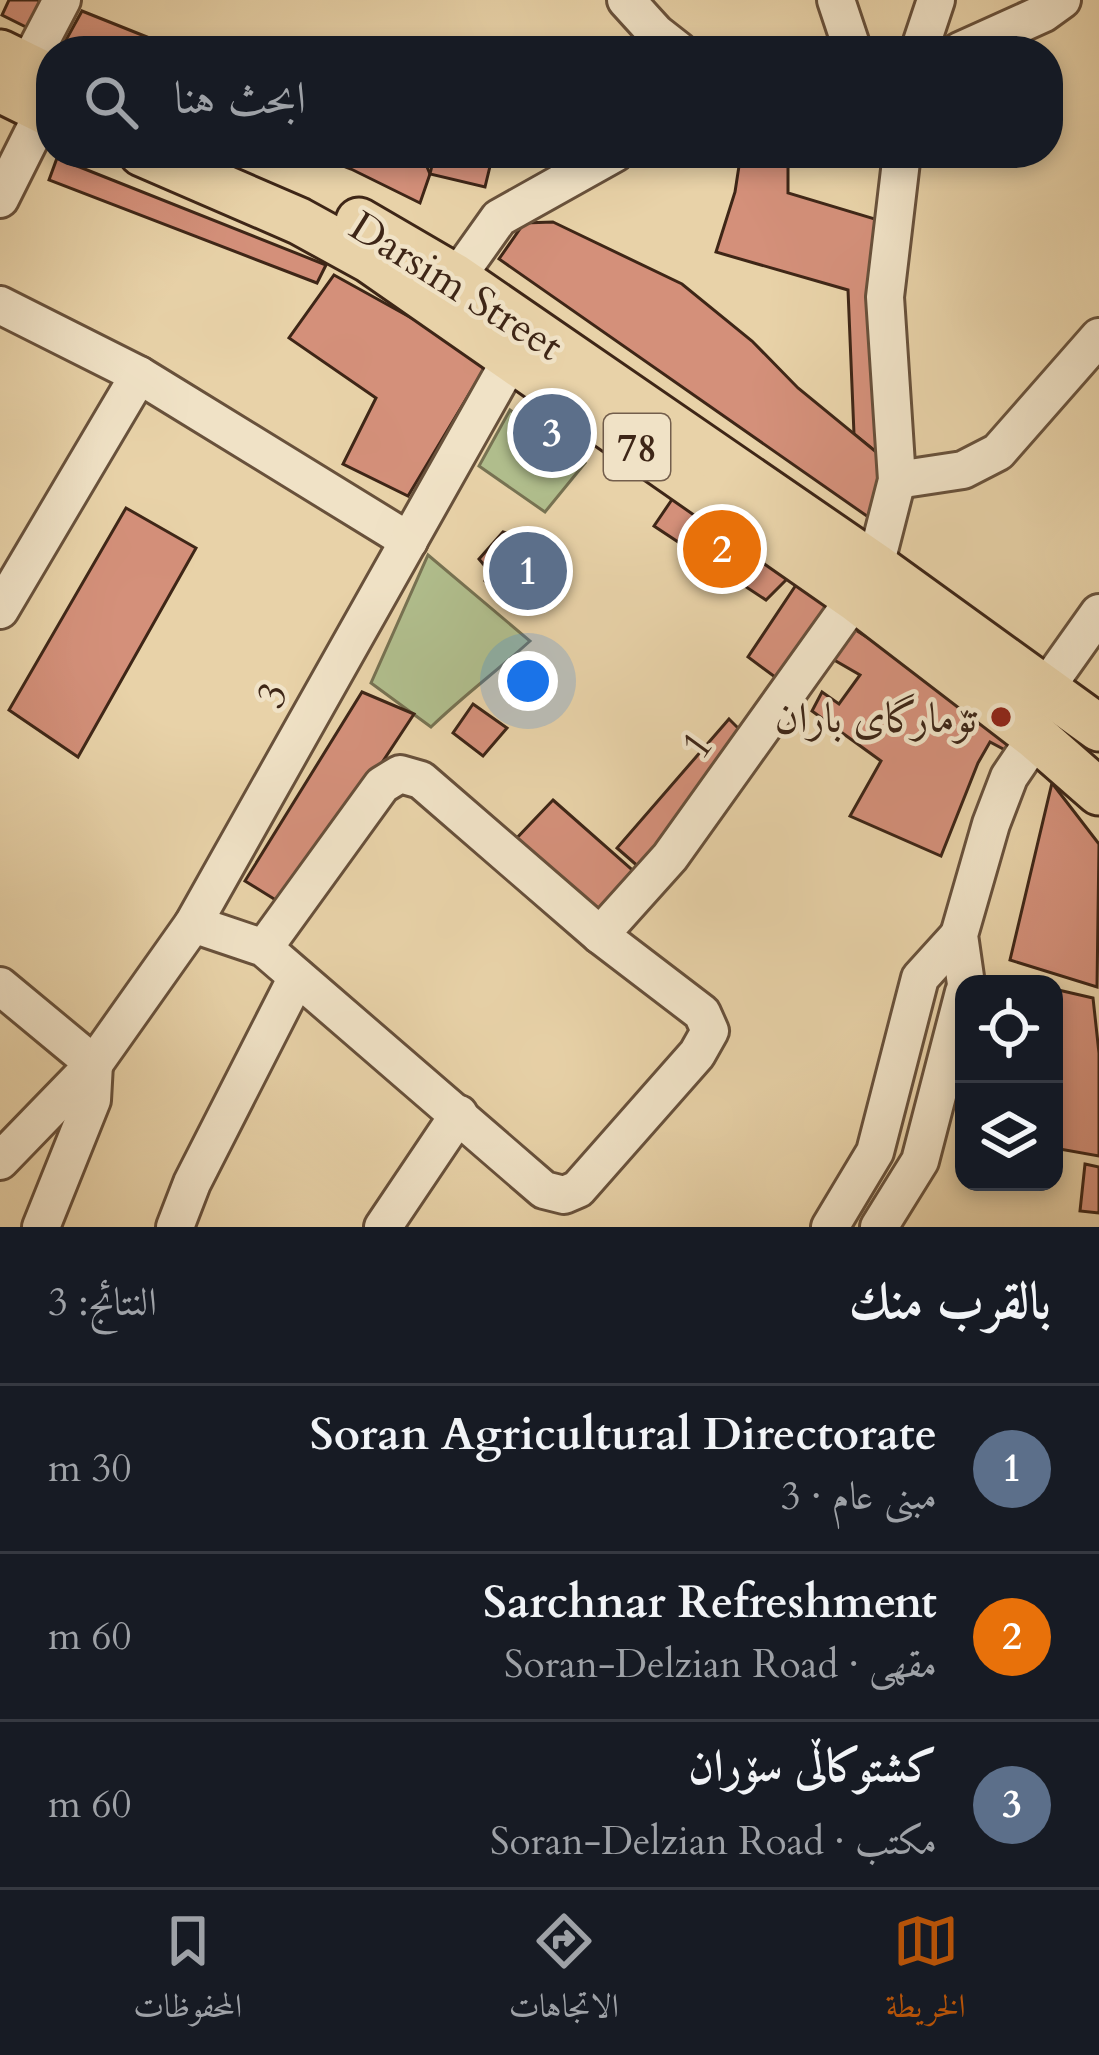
<!DOCTYPE html>
<html lang="ar">
<head>
<meta charset="utf-8">
<style>
	body { margin:0; font-family:Cardo,Amiri,serif; background:#242831; color:#f1f3f6; direction:rtl }
	.controls { position:absolute; right:36px; bottom:36px; display:grid; overflow:hidden; border-radius:24px; box-shadow:0 6px 18px #0003 }
	.controls button { width:108px; height:108px; display:grid; place-items:center; padding:0; border:0; border-bottom:3px solid #363941; background:#171b24; color:#f1f3f6; font:60px sans-serif }
	.you { position:absolute; left:528px; top:681px; width:42px; height:42px; margin:-30px; border:9px solid #fff; border-radius:50%; background:#1a73e8; box-shadow:0 0 0 18px #1a73e833 }
	.badge { display:grid; place-items:center; width:78px; height:78px; border-radius:50%; background:#b45309; color:#fff; font-size:39px; font-weight:700 }
	.pin { position:absolute; translate:-50% -50%; border:6px solid #fff; box-shadow:0 3px 12px #0006 }
	.list { margin:0; padding:0; list-style:none }
	h2 { display:flex; justify-content:space-between; align-items:center; height:156px; margin:0; padding:0 48px; font-size:51px }
	h2 small { font-size:39px; font-weight:400; color:#9ea1a6 }
	.list li { display:grid; grid-template-columns:78px 1fr auto; gap:36px; align-items:center; box-sizing:border-box; height:168px; padding:0 48px; border-top:3px solid #363941 }
	.list b { display:block; font-size:45px; white-space:nowrap }
	.list p { margin:0; font-size:39px; white-space:nowrap; color:#9ea1a6 }
	.list em { font-size:39px; font-style:normal; color:#9ea1a6 }
	.icon { flex:none; width:66px; height:66px; fill:none; stroke:currentColor; stroke-width:2; stroke-linecap:round; stroke-linejoin:round }
	.map { position:relative; flex:none; width:1099px; height:1227px; overflow:hidden; direction:ltr }
	.search { position:absolute; background:#171b24; box-shadow:0 6px 18px #0003; left:36px; right:36px; top:36px; height:132px; display:flex; align-items:center; gap:30px; box-sizing:border-box; padding:0 42px; border-radius:48px; color:#9ea1a6; font-size:45px }
	.sheet { height:660px; background:#171b24 }
	nav { display:flex; justify-content:space-around; align-items:center; box-sizing:border-box; height:168px; border-top:3px solid #363941; background:#171b24; font-size:33px; color:#9ea1a6 }
	nav a { display:grid; justify-items:center; gap:6px }
	nav .on { color:#b45309 }
	.map>svg:first-child { display:block }
	.green { fill:#b0bd8c; stroke:#777252; stroke-width:3 }
	.building { fill:#d4907a; stroke:#3e2617; stroke-width:3 }
	.lines { fill:none; stroke-linecap:round; stroke-linejoin:round }
	.minor-casing { stroke:#68513b; stroke-width:42 }
	.major-casing { stroke:#3e2617; stroke-width:51 }
	.minor { stroke:#f0e2c6; stroke-width:36 }
	.major { stroke:#e8d2a8; stroke-width:45 }
	.poi-dot { fill:#8f2418; stroke:#f0e2c6; stroke-width:4.5 }
	.labels { text-anchor:middle; stroke-width:9; stroke-linejoin:round; paint-order:stroke }
	.shield { fill:#f0e2c6; stroke:#735e4c; stroke-width:3 }
	.shield-label { font-size:39px; font-weight:bold; fill:#3e2617 }
	.street-label { font-size:42px; fill:#3e2617; stroke:#f0e2c6 }
	.poi-label { font-size:42px; fill:#3e2617; stroke:#f0e2c6; text-anchor:end }
</style>
</head>
<body>
<div class="map">
<svg width="1099" height="1227" viewBox="0 0 1099 1227">
	<rect width="100%" height="100%" fill="#e8d2a8"/>
	<filter id="stains"><feTurbulence type="fractalNoise" baseFrequency=".00167" numOctaves="4"/><feColorMatrix values="0 0 0 0 .2 0 0 0 0 .09 0 0 0 0 .02 0 0 0 .5 -.17"/></filter>
	<radialGradient id="worn" r=".72"><stop offset=".6" stop-color="#630" stop-opacity="0"/><stop offset="1" stop-color="#630" stop-opacity=".3"/></radialGradient>
	<!-- green -->
	<g class="green">
		<path d="M510,410L585,463L545,512L479,466Z"/>
		<path d="M428,555L530,641C497,671 463,696 431,727L371,683Z"/>
	</g>
	<!-- building -->
	<g class="building">
		<path d="M9,0H37L61,11L48,38L2,15Z"/>
		<path d="M82,11L182,51L61,49Z"/>
		<path d="M310,153H421L430,174L420,203L351,169Z"/>
		<path d="M435,153H469L492,158L485,187L430,174Z"/>
		<path d="M741,153H788V193L885,222L886,460L854,434L848,290L716,252L735,192Z"/>
		<path d="M57,158L326,265L317,283L49,180Z"/>
		<path d="M553,222L682,284L752,341L798,388L886,460L874,521L499,259L524,223Z"/>
		<path d="M334,275L489,361L408,496L343,464L376,398L289,338Z"/>
		<path d="M673,498L789,577L766,600L654,526Z"/>
		<path d="M126,508L196,548L78,757L9,710Z"/>
		<path d="M503,532L534,541L541,552L547,566L542,580L557,595L533,611L522,604L511,609L485,581L489,571L479,559Z"/>
		<path d="M798,582L839,608L786,685L748,657Z"/>
		<path d="M851,627L1022,736L1009,752L990,742L978,763L941,856L850,816L881,761L812,711L822,692L839,704L860,675L829,657Z"/>
		<path d="M362,692L414,714L287,907L245,881Z"/>
		<path d="M473,704L507,728L483,756L453,733Z"/>
		<path d="M729,719L748,738L640,868L617,848Z"/>
		<path d="M1052,783L1099,844L1097,987L1010,960Z"/>
		<path d="M553,800L637,874L595,919L513,842Z"/>
		<path d="M1054,989L1093,998L1099,1053V1156L1054,1148Z"/>
		<path d="M1085,1164L1099,1167V1213L1080,1211Z"/>
	</g>
	<g class="lines">
		<!-- minor casing -->
		<g class="minor-casing">
			<g id="minor">
				<path d="M626,0L656,33L679,51"/>
				<path d="M836,0L853,51"/>
				<path d="M919,51L936,0"/>
				<path d="M960,51L1044,13L1062,0"/>
				<path d="M27,67L62,0"/>
				<path d="M0,199L44,111"/>
				<path d="M442,298L499,218L615,153"/>
				<path d="M0,305L139,375L409,541"/>
				<path d="M897,480L963,470L998,452L1099,337"/>
				<path d="M875,566L897,480L885,297L902,153"/>
				<path d="M0,610L139,375"/>
				<path d="M1045,689L1099,613"/>
				<path d="M193,924L264,948L544,1190L564,1195L578,1189L697,1054L710,1031L702,1013L600,935L421,780L400,774L382,785L264,948"/>
				<path d="M600,935L670,857L855,598"/>
				<path d="M966,984L959,935L991,824L1009,777L1036,737"/>
				<path d="M0,986L94,1064"/>
				<path d="M0,1161L94,1064L193,924L511,359"/>
				<path d="M41,1227L92,1100L94,1064"/>
				<path d="M175,1227L192,1183L297,977"/>
				<path d="M383,1227L459,1114"/>
				<path d="M830,1227L875,1152L920,978L959,935"/>
				<path d="M879,1227L920,1161L964,992"/>
			</g>
		</g>
		<!-- major casing -->
		<g class="major-casing">
			<g id="major">
				<path d="M0,53L51,78"/>
				<path d="M0,89L51,114"/>
				<path d="M142,153L299,221L370,260L855,598L1036,737L1099,792"/>
				<path d="M359,221L455,277L875,566L1099,728"/>
			</g>
		</g>
		<!-- minor -->
		<use href="#minor" class="minor"/>
		<!-- major -->
		<use href="#major" class="major"/>
	</g>
	<!-- markers -->
	<circle class="poi-dot" cx="1001" cy="717" r="12"/>
	<g class="labels">
		<!-- shield labels -->
		<rect class="shield" x="604" y="414" width="66" height="66" rx="9"/>
		<g class="shield-label">
			<text x="637" y="461">78</text>
		</g>
		<!-- street labels -->
		<g class="street-label">
			<text transform="translate(457 285) rotate(32)" y="15">Darsim Street</text>
			<text transform="translate(271 694) rotate(-61)" y="15">3</text>
			<text transform="translate(696 744) rotate(-54)" y="15">1</text>
		</g>
		<!-- poi labels -->
		<g class="poi-label">
			<text x="977" y="732">تۆمارگای باران</text>
		</g>
	</g>
	<rect width="100%" height="100%" filter="url(#stains)"/>
	<rect width="100%" height="100%" fill="url(#worn)"/>
</svg>
<div class="controls">
<button><svg class="icon" aria-label="locate" viewBox="0 0 24 24"><circle cx="12" cy="12" r="6"/><path d="M12 2v4M12 18v4M2 12h4M18 12h4"/></svg></button>
<button><svg class="icon" aria-label="layers" viewBox="0 0 24 24"><path d="M12 4l9 5-9 5-9-5zM3 14l9 5 9-5"/></svg></button>
</div>
<div class="you"></div>
<div class="pin badge" style="left:528px;top:571px;background:#5c6f8a">1</div>
<div class="pin badge" style="left:722px;top:549px;background:#e8710a">2</div>
<div class="pin badge" style="left:552px;top:433px;background:#5c6f8a">3</div>
<div class="search"><svg class="icon" aria-label="search" viewBox="0 0 24 24"><circle cx="10" cy="10" r="6"/><path d="M15 15l6 6"/></svg>ابحث هنا</div>
</div>
<section class="sheet">
<h2>بالقرب منك<small>النتائج: 3</small></h2>
<ul class="list">
<li><span class="badge" style="background:#5c6f8a">1</span><div><b>Soran Agricultural Directorate</b><p>مبنى عام · 3</p></div><em>30 m</em></li>
<li><span class="badge" style="background:#e8710a">2</span><div><b>Sarchnar Refreshment</b><p>مقهى · Soran-Delzian Road</p></div><em>60 m</em></li>
<li><span class="badge" style="background:#5c6f8a">3</span><div><b>کشتوکاڵی سۆران</b><p>مكتب · Soran-Delzian Road</p></div><em>60 m</em></li>
</ul>
</section>
<nav>
<a class="on"><svg class="icon" aria-label="map" viewBox="0 0 24 24"><path d="M3 6l6-2 6 2 6-2v14l-6 2-6-2-6 2zM9 4v14M15 6v14"/></svg>الخريطة</a>
<a><svg class="icon" aria-label="directions" viewBox="0 0 24 24"><path d="M12 3l9 9-9 9-9-9zM9 14v-3h6M13 9l2 2-2 2"/></svg>الاتجاهات</a>
<a><svg class="icon" aria-label="saved" viewBox="0 0 24 24"><path d="M7 4h10v16l-5-4-5 4z"/></svg>المحفوظات</a>
</nav>
</body>
</html>
